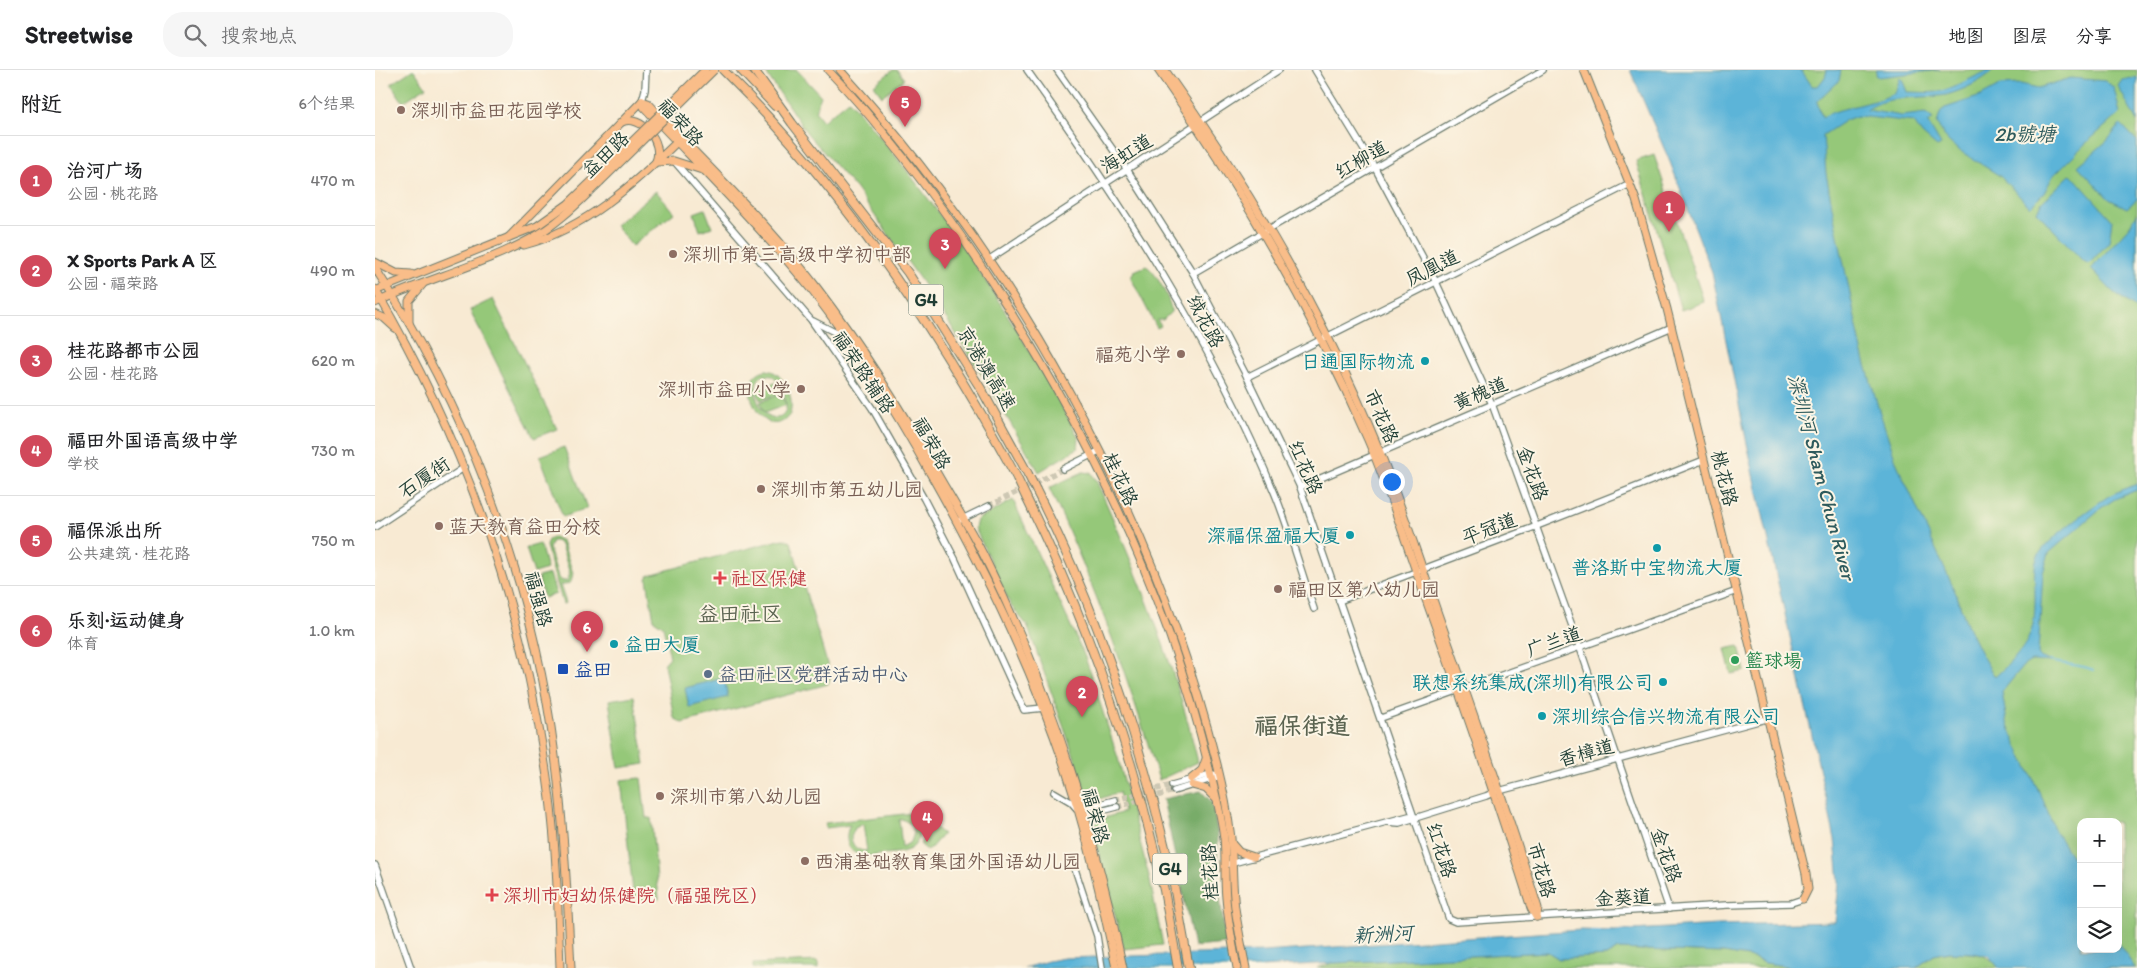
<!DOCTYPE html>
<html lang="zh">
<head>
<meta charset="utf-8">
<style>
	body { margin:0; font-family:Itim,"LXGW WenKai TC",sans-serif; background:#f6f6f6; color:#202124 }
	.controls { position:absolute; right:15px; bottom:15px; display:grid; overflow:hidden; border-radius:10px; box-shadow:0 5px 20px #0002 }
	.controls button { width:45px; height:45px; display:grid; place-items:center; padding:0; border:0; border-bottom:1px solid #e0e0e0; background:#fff; color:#202124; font:25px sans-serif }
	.you { position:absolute; left:1016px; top:411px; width:18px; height:18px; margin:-12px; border:4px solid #fff; border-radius:50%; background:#1a73e8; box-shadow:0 0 0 8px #1a73e833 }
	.badge { display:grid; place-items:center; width:32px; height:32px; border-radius:50%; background:#d1495b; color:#fff; font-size:16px; font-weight:700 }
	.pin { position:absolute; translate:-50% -41px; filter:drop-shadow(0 1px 2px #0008) }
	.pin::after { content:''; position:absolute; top:26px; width:18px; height:15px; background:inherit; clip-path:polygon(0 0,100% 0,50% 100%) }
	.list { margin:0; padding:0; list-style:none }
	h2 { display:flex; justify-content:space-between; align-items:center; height:65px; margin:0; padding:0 20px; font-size:21px }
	h2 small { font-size:16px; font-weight:400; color:#757577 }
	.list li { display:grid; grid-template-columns:32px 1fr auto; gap:15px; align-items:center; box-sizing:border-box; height:90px; padding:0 20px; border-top:1px solid #e0e0e0 }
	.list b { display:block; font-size:19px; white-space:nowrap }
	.list p { margin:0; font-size:16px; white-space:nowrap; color:#757577 }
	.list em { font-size:16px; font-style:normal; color:#757577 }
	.icon { flex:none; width:28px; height:28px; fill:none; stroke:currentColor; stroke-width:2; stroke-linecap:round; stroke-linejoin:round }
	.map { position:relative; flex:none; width:1762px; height:898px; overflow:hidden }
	header { display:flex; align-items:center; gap:30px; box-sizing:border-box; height:70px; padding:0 25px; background:#fff; border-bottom:1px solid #e0e0e0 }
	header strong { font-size:24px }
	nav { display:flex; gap:28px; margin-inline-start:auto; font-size:18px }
	.search { width:350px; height:45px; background:#f6f6f6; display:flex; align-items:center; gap:12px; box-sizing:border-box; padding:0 18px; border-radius:20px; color:#757577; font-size:19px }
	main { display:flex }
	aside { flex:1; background:#fff }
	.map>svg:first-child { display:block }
	.green { fill:#95c879; stroke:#5a8256; fill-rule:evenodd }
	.forest { fill:#78ac69; stroke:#4c744e }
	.water { fill:#5bb4d8; stroke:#3d7886 }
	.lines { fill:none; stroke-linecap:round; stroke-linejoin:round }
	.stream { stroke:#5bb4d8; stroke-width:2 }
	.minor-tunnel { stroke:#cdc7b3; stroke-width:5.5; stroke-dasharray:5.5 3; stroke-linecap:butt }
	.minor-casing { stroke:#6b7a6c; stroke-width:8 }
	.major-casing { stroke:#6b7a6c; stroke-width:9 }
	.highway-casing { stroke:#6b7a6c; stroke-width:10 }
	.minor { stroke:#fff; stroke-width:5.5 }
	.major { stroke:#f9bd89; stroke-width:7 }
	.highway { stroke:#f9bd89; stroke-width:8 }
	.major-bridge-casing { stroke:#6b7a6c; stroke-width:9; stroke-linecap:butt }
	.highway-bridge-casing { stroke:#6b7a6c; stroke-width:10; stroke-linecap:butt }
	.major-bridge { stroke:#f9bd89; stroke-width:7 }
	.highway-bridge { stroke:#f9bd89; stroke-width:8 }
	.education-dot { fill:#8d6e63; stroke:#fcf5e5; stroke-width:2 }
	.culture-dot { fill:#0f9aa8; stroke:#fcf5e5; stroke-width:2 }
	.health-dot { fill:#e0444e; stroke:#fcf5e5; stroke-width:2 }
	.leisure-dot { fill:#2e9e5b; stroke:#fcf5e5; stroke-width:2 }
	.transit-dot { fill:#1a4fb4; stroke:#fcf5e5; stroke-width:2 }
	.service-dot { fill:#5c6f8a; stroke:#fcf5e5; stroke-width:2 }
	.labels { text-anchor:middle; stroke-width:4; stroke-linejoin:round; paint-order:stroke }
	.shield { fill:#fcf5e5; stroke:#617469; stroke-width:1 }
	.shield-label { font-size:18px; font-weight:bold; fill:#1f3d34 }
	.education-label { font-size:19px; fill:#785e54; stroke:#fcf5e5; text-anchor:start }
	.street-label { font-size:19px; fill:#1f3d34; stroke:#fcf5e5 }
	.culture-label { font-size:19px; fill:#0d838f; stroke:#fcf5e5; text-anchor:end }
	.health-label { font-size:19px; fill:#be3a42; stroke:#fcf5e5; text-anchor:start }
	.leisure-label { font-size:19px; fill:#27864d; stroke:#fcf5e5; text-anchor:start }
	.transit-label { font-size:19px; fill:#164399; stroke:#fcf5e5; text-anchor:start }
	.service-label { font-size:19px; fill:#4e5e75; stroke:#fcf5e5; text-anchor:start }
	.water-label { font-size:20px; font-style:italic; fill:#2e5b5d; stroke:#fcf5e5 }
	.quarter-label { font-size:21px; fill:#5b6451; stroke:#fcf5e5 }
	.district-label { font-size:24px; font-weight:bold; fill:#5b6451; stroke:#fcf5e5 }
</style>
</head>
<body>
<header>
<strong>Streetwise</strong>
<div class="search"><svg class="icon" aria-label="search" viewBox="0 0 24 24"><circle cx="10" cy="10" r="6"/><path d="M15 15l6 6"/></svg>搜索地点</div>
<nav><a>地图</a><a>图层</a><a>分享</a></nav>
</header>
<main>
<aside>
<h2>附近<small>6个结果</small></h2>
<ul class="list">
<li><span class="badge">1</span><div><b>治河广场</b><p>公园 · 桃花路</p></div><em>470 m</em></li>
<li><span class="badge">2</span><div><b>X Sports Park A 区</b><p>公园 · 福荣路</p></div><em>490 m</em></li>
<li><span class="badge">3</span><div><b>桂花路都市公园</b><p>公园 · 桂花路</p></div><em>620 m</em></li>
<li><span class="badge">4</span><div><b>福田外国语高级中学</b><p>学校</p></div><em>730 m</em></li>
<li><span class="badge">5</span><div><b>福保派出所</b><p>公共建筑 · 桂花路</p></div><em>750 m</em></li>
<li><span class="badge">6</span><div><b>乐刻·运动健身</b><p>体育</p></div><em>1.0 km</em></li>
</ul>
</aside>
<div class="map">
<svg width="1762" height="898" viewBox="0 0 1762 898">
	<rect width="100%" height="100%" fill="#fcf5e5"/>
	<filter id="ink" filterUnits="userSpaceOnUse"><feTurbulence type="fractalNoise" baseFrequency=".02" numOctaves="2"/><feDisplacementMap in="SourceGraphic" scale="10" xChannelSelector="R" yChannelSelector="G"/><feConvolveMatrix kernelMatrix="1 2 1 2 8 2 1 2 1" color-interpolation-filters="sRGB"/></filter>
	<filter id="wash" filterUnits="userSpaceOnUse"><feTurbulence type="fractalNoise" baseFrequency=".0096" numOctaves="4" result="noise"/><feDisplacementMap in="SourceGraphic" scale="20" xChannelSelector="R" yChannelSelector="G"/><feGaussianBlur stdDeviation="1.12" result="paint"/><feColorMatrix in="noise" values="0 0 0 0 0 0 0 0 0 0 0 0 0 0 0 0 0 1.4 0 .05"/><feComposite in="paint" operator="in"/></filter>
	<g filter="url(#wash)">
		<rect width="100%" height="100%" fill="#f8ead3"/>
		<!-- green -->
		<g class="green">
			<path d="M37,0H39L51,17L28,32L16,14Z"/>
			<path d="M389,0H422L446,26L440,41L448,51L474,30C489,48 504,65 518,83C589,172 650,268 704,368L703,378L664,402L612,313L559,229L481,119L432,63Z"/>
			<path d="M518,0H522L529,9L507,26L499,15Z"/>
			<path d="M1342,0H1762V898H1715L1743,879V752H1706V878Z"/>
			<path d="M1279,85L1329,232L1306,240L1261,91Z"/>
			<path d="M281,121L299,143L257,176L240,155Z"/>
			<path d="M330,139L337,157L325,161L319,143Z"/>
			<path d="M771,196C780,200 797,232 796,242L788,250H782L786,256L782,258L756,208L759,201Z"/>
			<path d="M118,229L182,359L159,368L95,240Z"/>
			<path d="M391,300C409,301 420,328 415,344C391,379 354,307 391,300ZM388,305L398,306C410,315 422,355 394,347C382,339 374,314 388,305Z"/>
			<path d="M403,312L406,323L385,330L381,319Z"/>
			<path d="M407,324L411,335L389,343L385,332Z"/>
			<path d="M189,377L212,438L188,447L165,386Z"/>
			<path d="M708,402L716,403L721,410C762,502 800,594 823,692L784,710C754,610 719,512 674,418Z"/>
			<path d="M638,430L710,587L726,636L743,688L774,806L788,875L749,879L718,763L722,750L749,742L744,722L722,730L710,726L702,694L652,555L636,536L600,458L602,450Z"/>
			<path d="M179,467L187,471L198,503L196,512L190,515H185L191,533L188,534L171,476L173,470ZM177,471H181L186,475L195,504L192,511H186L183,507L174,478Z"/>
			<path d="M408,469L416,472L456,607L453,614L307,653L299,648L289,594L295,587L294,583L288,556L279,550L272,509L274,505Z"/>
			<path d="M165,474L172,499L159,503L151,478Z"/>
			<path d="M175,504L181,524L169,528L163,507Z"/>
			<path d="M1364,576L1370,601L1356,604L1350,579Z"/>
			<path d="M259,626L270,694L244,698L234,630Z"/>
			<path d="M266,708L271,748H276L284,829L259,831L246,710Z"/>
			<path d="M556,739L565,746L552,761L543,754Z"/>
			<path d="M547,742L548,747L537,748C546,757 547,774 533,780C526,783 517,783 510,784C502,785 494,787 487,785C471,783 469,766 475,755L451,758L450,753ZM527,749L536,754L539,763L536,772L527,777L524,750ZM488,754L492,781H491C482,781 477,776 476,767L480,758Z"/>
			<path d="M559,757L568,764L553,781L545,774Z"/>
			<path d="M1243,879L1349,883L1379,888L1390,893L1424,898H942L958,893L1173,882L1184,889L1231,886Z"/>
			<path d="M1574,882C1593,883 1612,881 1624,898H1541L1559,885Z"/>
			<path d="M443,891V898H378V894Z"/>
		</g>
		<!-- forest -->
		<path class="forest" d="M826,721L837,732L843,766L842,805L851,874L819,877L788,729Z"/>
		<!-- water -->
		<g class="water">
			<path d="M1255,0H1426L1437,16H1443L1450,7L1452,0H1466L1464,11L1442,32L1447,47C1468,36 1497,35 1520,23L1525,8L1527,9L1532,22C1545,22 1559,24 1571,20C1584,16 1609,0 1619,0C1607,11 1587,21 1571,25C1549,29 1511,24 1492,40L1527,46L1551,43L1558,49L1553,53L1566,75L1562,77L1547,64L1539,52L1482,46L1471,50L1448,65L1451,103L1458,142L1487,281L1504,340L1522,394L1582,526C1591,555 1603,581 1620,607C1649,580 1661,568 1660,526C1660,514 1658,499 1662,488C1667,473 1719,435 1734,426C1743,421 1753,418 1762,414V420L1740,429L1726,438L1674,483L1668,503L1663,583L1665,587L1677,592L1656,591L1648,596L1627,622L1632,652L1638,667L1669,732L1679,759L1706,802V879H1743V873L1760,898H1624L1614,886L1598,883L1574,882L1559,885L1541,898H1424L1390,893L1379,888L1349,883L1243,879L1231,886L1184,889L1173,882L864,898H649L673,891L689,888L888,882L1206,860L1240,861L1343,855L1460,852L1464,812L1460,769L1371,369L1337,202L1295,92Z"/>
			<path d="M1502,0H1565L1504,7L1501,5Z"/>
			<path d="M1762,7V52L1743,16L1747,10Z"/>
			<path d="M1696,8L1731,11L1739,18L1745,43L1710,74L1678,106L1669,123L1655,137L1625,106L1582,79L1573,71L1566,61L1562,53L1566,41L1570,38L1606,26L1626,15L1646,14L1663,18Z"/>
			<path d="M1746,54L1762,71V129L1752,138L1734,129L1703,96L1732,71Z"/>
			<path d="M1696,104L1737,150L1734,172L1714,194L1707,190L1662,142L1666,133Z"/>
			<path d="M1762,144V239L1738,222L1716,199L1754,157Z"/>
			<path d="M349,608L353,627L314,637L310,618Z"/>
		</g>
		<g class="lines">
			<!-- stream -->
			<path class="stream" d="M1675,591C1689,595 1705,594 1718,600"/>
		</g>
	</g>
	<g filter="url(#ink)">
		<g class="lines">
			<!-- minor-tunnel -->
			<g class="minor-tunnel">
				<path d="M614,436L688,399"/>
				<path d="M740,730L797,715"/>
				<path d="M742,737L799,721"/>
			</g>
			<!-- minor casing -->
			<g class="minor-casing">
				<g id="minor">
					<path d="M652,0C748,134 837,272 900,424C915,461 926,501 939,539"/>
					<path d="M682,0L753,101L818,203L872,307L925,417L1074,849L1081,852L1352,835L1416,833L1428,829"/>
					<path d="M940,0L1000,98L1061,212L1117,334L1205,578L1294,839"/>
					<path d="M267,31L270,20L271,0"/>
					<path d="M299,91L436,250L497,338L549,429L580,489L649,640L669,638"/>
					<path d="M613,190L904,0"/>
					<path d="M818,203L1168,0"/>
					<path d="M438,251L471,268"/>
					<path d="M872,307L1255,114"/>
					<path d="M688,399L724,381"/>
					<path d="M925,417L1297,257"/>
					<path d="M583,451L614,436"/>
					<path d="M0,457L90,397"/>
					<path d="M964,531L1162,456L1329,390"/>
					<path d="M1006,648L1362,521"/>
					<path d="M797,715L836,704L844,705"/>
					<path d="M799,721L840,708"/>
					<path d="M679,722L696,732L703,740L740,730"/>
					<path d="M707,746L742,737"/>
					<path d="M1013,752L1024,753L1111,726L1120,722L1391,649"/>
					<path d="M698,793L722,866L727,898"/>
					<path d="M854,794L1034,746L1040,747"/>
					<path d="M0,795L36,898"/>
				</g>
			</g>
			<!-- major casing -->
			<g class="major-casing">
				<g id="major">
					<path d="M453,0C521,71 578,150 630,233C720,376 795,533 834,698C840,721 846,744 849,768C851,788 849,808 851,828C853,852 858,875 862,898"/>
					<path d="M465,0C641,193 778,440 842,694C848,718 853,743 856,768C858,791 857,815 860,838C863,858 867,878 871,898"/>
					<path d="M783,0C865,116 936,239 993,370C1015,421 1031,474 1050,527C1087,630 1123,733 1156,838L1161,847"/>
					<path d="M790,0C872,115 946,239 1000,370C1024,427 1043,486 1063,544C1098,642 1132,739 1163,838L1162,847"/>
					<path d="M1209,0L1261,130L1292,239L1431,804L1433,819L1428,829"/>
					<path d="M267,31L273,33C330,94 392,152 443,219C488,278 527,341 563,405C578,431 594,457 608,484C674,615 718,755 748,898"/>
					<path d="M267,31L269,37C326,98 386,157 438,222C482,279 520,340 555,403C612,504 664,611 698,723C716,780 729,840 741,898"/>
					<path d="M247,52C266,44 289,72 281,91"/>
					<path d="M282,92L299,91L327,100"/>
					<path d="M134,167L267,31"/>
					<path d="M149,175C210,159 260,113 304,70"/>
					<path d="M0,192L21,203L36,204"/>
					<path d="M0,198C90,335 151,496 176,657C188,737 192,817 196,898"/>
					<path d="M0,219C93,377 152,547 175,729C182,785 183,842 185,898"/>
					<path d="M0,221L162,156L193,134L219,109"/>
					<path d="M0,233C51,209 108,195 157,168C183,154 204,132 225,112"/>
					<path d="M0,244L9,248L20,258"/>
					<path d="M34,253V231L48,214"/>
					<path d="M816,709L827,700L831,689"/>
					<path d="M817,715L831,719L840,728"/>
					<path d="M857,774L864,782L879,787"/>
				</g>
			</g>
			<!-- highway casing -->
			<g class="highway-casing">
				<g id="highway">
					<path d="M348,0C468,118 563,261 642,408"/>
					<path d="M366,0L400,36"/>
					<path d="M379,0L417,53L533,203L608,322L653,404"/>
					<path d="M661,420C709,514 746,615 774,716"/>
					<path d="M651,427C697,521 735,618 763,719"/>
					<path d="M779,733L798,810L814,898"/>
					<path d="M768,736L789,820L803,898"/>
				</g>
			</g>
			<!-- minor -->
			<use href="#minor" class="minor"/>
			<!-- major -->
			<use href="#major" class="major"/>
			<!-- highway -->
			<use href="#highway" class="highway"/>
			<!-- major-bridge casing -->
			<g class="major-bridge-casing">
				<g id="major-bridge">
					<path d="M219,109L330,0"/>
					<path d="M225,112L339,0"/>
				</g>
			</g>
			<!-- highway-bridge casing -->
			<g class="highway-bridge-casing">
				<g id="highway-bridge">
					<path d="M653,404L661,420"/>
					<path d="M642,408L651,427"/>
					<path d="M774,716L779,733"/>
					<path d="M763,719L768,736"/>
				</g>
			</g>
			<!-- major-bridge -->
			<use href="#major-bridge" class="major-bridge"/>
			<!-- highway-bridge -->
			<use href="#highway-bridge" class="highway-bridge"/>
		</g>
	</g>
	<!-- markers -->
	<g class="education-dot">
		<circle cx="26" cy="40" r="5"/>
		<circle cx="298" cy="184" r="5"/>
		<circle cx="806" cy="284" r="5"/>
		<circle cx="426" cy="319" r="5"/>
		<circle cx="386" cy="419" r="5"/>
		<circle cx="64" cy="456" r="5"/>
		<circle cx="903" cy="519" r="5"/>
		<circle cx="285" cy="726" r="5"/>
		<circle cx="430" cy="791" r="5"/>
	</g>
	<g class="culture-dot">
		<circle cx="1050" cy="291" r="5"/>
		<circle cx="975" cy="465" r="5"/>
		<circle cx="1282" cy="478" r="5"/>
		<circle cx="239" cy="574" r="5"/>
		<circle cx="1288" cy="612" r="5"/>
		<circle cx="1167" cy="646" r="5"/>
	</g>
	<g class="health-dot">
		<path d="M342.5 500.5h5v5h5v5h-5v5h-5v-5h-5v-5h5z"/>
		<path d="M114.5 817.5h5v5h5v5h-5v5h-5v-5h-5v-5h5z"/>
	</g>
	<circle class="leisure-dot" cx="1360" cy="590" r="5"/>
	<rect class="transit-dot" x="182" y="593" width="12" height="12" rx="2.5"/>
	<circle class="service-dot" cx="333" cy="604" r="5"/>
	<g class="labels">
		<!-- shield labels -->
		<g class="shield">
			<rect x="533.5" y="214.5" width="35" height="31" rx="4"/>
			<rect x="777.5" y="783.5" width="35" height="31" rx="4"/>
		</g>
		<g class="shield-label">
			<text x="551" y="236">G4</text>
			<text x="795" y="805">G4</text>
		</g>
		<!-- education labels -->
		<g class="education-label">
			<text x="36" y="47">深圳市益田花园学校</text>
			<text x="308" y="191">深圳市第三高级中学初中部</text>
			<text x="796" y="291" text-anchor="end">福苑小学</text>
			<text x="416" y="326" text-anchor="end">深圳市益田小学</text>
			<text x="396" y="426">深圳市第五幼儿园</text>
			<text x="74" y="463">蓝天教育益田分校</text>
			<text x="913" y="526">福田区第八幼儿园</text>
			<text x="295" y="733">深圳市第八幼儿园</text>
			<text x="440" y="798">西浦基础教育集团外国语幼儿园</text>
		</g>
		<!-- street labels -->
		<g class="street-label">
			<text transform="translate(306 52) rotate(47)" y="7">福荣路</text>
			<text transform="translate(751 83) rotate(-32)" y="7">海虹道</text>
			<text transform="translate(230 84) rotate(-44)" y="7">益田路</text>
			<text transform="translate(986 89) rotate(-30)" y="7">红柳道</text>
			<text transform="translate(1057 197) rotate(-27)" y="7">凤凰道</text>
			<text transform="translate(831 251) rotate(62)" y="7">绒花路</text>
			<text transform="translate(612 298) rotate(59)" y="7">京港澳高速</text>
			<text transform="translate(489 302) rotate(56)" y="7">福荣路辅路</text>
			<text transform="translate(1105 323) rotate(-23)" y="7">黄槐道</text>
			<text transform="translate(1007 346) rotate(66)" y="7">市花路</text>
			<text transform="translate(557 373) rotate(60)" y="7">福荣路</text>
			<text transform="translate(931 397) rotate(66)" y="7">红花路</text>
			<text transform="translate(1158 403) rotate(70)" y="7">金花路</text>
			<text transform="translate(49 407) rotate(-34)" y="7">石厦街</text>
			<text transform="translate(1350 408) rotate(76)" y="7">桃花路</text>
			<text transform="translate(746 409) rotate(65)" y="7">桂花路</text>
			<text transform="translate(1114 458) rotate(-21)" y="7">平冠道</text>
			<text transform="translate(164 529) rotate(75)" y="7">福强路</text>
			<text transform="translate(1179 571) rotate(-19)" y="7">广兰道</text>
			<text transform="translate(1211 682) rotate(-15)" y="7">香樟道</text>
			<text transform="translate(721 746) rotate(75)" y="7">福荣路</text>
			<text transform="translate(1067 780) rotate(72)" y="7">红花路</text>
			<text transform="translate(1292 785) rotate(71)" y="7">金花路</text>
			<text transform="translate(1167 800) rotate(74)" y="7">市花路</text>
			<text transform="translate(834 802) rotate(-93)" y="7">桂花路</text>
			<text transform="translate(1248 827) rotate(-3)" y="7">金葵道</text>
		</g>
		<!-- culture labels -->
		<g class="culture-label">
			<text x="1040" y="298">日通国际物流</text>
			<text x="965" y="472">深福保盈福大厦</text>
			<text x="1282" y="504" text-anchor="middle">普洛斯中宝物流大厦</text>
			<text x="249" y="581" text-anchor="start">益田大厦</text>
			<text x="1278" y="619">联想系统集成(深圳)有限公司</text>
			<text x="1177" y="653" text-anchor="start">深圳综合信兴物流有限公司</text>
		</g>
		<!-- health labels -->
		<g class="health-label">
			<text x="356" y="515">社区保健</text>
			<text x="128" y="832">深圳市妇幼保健院（福强院区）</text>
		</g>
		<!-- leisure labels -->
		<g class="leisure-label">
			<text x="1370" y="597">籃球場</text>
		</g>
		<!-- transit labels -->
		<g class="transit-label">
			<text x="199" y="606">益田</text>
		</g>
		<!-- service labels -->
		<g class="service-label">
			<text x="343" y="611">益田社区党群活动中心</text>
		</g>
		<!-- water labels -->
		<g class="water-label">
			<text x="1650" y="71">2b號塘</text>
			<text transform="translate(1447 407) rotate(75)" y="7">深圳河 Sham Chun River</text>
			<text transform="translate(1008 864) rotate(-3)" y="7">新洲河</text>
		</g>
		<!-- quarter labels -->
		<g class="quarter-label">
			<text x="365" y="551">益田社区</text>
		</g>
		<!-- district labels -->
		<g class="district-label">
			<text x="927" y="664">福保街道</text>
		</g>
	</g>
</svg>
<div class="controls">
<button>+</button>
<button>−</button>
<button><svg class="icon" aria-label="layers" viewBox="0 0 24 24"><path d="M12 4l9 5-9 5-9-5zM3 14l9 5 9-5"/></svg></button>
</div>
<div class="you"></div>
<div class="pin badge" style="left:1294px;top:162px">1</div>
<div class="pin badge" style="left:707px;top:647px">2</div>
<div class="pin badge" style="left:570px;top:199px">3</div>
<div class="pin badge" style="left:552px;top:772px">4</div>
<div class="pin badge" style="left:530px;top:57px">5</div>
<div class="pin badge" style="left:212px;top:582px">6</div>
</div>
</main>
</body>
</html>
